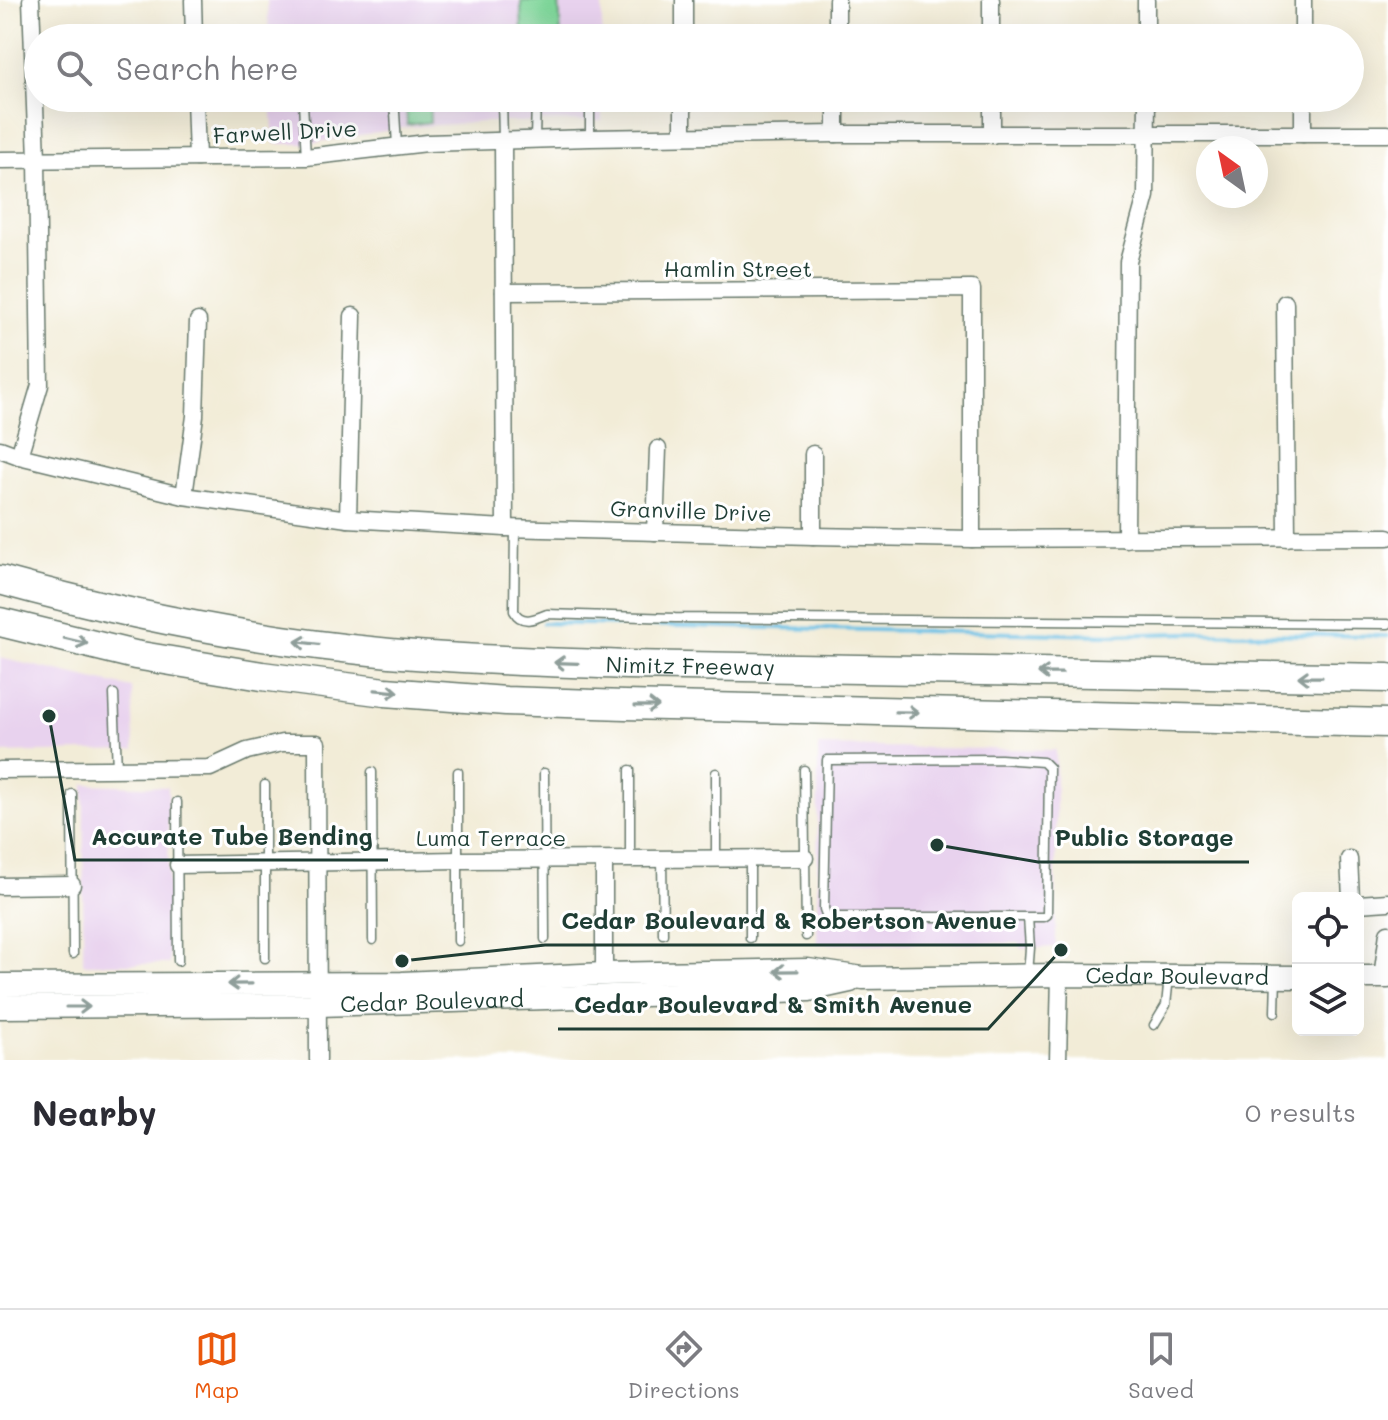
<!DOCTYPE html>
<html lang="en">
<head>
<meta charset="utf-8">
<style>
	body { margin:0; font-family:Mali,sans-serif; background:#f2f2f3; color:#2b2b33 }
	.controls { position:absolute; right:24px; bottom:24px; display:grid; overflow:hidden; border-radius:12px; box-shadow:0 8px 32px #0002 }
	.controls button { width:72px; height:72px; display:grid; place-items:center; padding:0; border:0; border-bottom:2px solid #e1e1e2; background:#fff; color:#2b2b33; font:40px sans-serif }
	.compass { position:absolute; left:1196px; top:136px; width:72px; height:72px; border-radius:50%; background:#fff; box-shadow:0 8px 32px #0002; rotate:327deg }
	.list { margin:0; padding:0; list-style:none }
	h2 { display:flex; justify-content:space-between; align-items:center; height:104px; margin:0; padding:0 32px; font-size:34px }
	h2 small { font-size:26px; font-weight:400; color:#7c7c81 }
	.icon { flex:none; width:44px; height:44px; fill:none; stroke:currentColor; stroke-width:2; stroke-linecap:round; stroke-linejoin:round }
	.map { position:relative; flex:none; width:1388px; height:1060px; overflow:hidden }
	.search { position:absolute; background:#fff; box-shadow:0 8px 32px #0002; left:24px; right:24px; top:24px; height:88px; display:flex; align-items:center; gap:20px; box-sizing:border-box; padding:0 28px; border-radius:44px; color:#7c7c81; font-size:30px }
	.sheet { height:248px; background:#fff }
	nav { display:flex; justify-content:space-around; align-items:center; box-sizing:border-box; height:112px; border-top:2px solid #e1e1e2; background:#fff; font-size:22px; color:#7c7c81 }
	nav a { display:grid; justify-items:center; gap:4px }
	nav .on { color:#ea580c }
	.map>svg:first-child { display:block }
	.built { fill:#e8d2ee }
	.green { fill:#7ed599; stroke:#4e8966; stroke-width:2 }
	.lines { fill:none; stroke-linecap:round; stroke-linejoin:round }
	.stream { stroke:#67c0e5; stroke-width:4 }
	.service-casing { stroke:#697a6d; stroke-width:11 }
	.minor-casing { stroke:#697a6d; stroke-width:19 }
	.secondary-casing { stroke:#697a6d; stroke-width:25 }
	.motorway-casing { stroke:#697a6d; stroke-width:31 }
	.service { stroke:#fff; stroke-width:8 }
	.minor { stroke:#fff; stroke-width:16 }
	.secondary { stroke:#fff; stroke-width:22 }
	.motorway { stroke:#fff; stroke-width:28 }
	.oneway { stroke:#8f9e9a }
	.labels { text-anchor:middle; stroke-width:6; stroke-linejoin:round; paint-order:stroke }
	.street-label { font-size:22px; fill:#1f3d34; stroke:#fff }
	.leader { fill:none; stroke:#1f3d34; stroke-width:3 }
	.callout-dot { fill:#1f3d34; stroke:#fff; stroke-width:3 }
	.callout-label { font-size:24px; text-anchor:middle; font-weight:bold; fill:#1f3d34; stroke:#fff; stroke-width:6; stroke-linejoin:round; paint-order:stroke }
</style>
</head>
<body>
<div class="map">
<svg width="1388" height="1060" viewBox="0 0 1388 1060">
	<rect width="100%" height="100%" fill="#fff"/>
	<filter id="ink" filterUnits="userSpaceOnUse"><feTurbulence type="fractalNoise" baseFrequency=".0125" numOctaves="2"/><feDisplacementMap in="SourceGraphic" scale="16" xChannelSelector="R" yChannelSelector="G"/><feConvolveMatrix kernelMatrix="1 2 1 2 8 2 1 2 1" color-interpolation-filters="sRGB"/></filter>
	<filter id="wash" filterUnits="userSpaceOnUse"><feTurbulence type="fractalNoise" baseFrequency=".006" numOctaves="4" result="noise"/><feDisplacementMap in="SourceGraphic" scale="32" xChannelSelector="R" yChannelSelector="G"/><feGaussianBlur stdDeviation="1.8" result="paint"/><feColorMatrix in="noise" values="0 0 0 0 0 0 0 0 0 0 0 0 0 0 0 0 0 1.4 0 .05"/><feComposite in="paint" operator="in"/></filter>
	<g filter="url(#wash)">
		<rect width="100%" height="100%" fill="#f2ecd7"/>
		<!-- built -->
		<g class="built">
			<path d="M267,0H602V38H269Z"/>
			<path d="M271,98H602V121L483,122L409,127L306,144H274Z"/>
			<path d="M0,658L132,688L134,750L0,753Z"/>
			<path d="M818,746L1056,750V947L1021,949L1020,943L817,944Z"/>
			<path d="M84,784L168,787L169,964H83Z"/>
		</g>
		<!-- green -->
		<g class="green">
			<path d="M559,0L561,38H522L521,1Z"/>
			<path d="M406,98H429L430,122L407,125Z"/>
		</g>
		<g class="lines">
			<!-- stream -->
			<path class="stream" d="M543,623L1111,635L1183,633L1388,636"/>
		</g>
	</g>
	<g filter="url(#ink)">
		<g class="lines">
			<!-- service casing -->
			<g class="service-casing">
				<g id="service">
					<path d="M590,98V138"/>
					<path d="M502,99L503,140"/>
					<path d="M535,139L536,98"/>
					<path d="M306,157L303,103L387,99L395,112L397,146"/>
					<path d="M515,529L514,611C521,625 535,619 547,614L675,618L1388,624"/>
					<path d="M114,694L117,769"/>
					<path d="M630,770V859"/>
					<path d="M804,770L806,936"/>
					<path d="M372,772L373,940"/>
					<path d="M458,772V941"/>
					<path d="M544,773L545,939"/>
					<path d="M265,785V958"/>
					<path d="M72,794L73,954"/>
					<path d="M177,802L178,961"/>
					<path d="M716,858V773"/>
					<path d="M662,859L663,934"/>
					<path d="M750,938V858"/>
					<path d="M1028,974L1030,948L1028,917H827L824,909L827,760L1001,759L1043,762L1049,768L1047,915L1044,917H1028"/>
					<path d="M1275,1012L1276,977"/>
					<path d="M1154,1025L1166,1005L1169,977"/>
				</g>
			</g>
			<!-- minor casing -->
			<g class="minor-casing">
				<g id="minor">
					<path d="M193,0L194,38"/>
					<path d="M991,0V38"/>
					<path d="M1146,0V38"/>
					<path d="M684,38V0"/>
					<path d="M837,38V0"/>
					<path d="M1303,38V0"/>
					<path d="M195,98L197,158"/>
					<path d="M992,98V135"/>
					<path d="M836,134V98"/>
					<path d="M1303,134V98"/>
					<path d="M683,136V98"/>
					<path d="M503,140L505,528"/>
					<path d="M0,160L306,157L427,143L590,138L836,134H1388"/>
					<path d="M504,292L972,289V539"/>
					<path d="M1285,303L1287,538"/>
					<path d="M0,449L19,456L184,496L348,519L505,528L813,536L972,539L1388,537"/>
					<path d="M813,454V536"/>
					<path d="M19,456L40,385L37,159L31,0"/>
					<path d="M184,496L195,416L198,321"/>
					<path d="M348,519L353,316"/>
					<path d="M655,532L658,449"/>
					<path d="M1126,539L1128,262L1146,196L1147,98"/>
					<path d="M0,770L210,768L247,751L282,743H317L318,1060"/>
					<path d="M1349,859L1351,898"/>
					<path d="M604,860V974"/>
					<path d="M178,865L458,860L805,858"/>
					<path d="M0,886L72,885"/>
					<path d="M1358,904L1388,902"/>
					<path d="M1382,977L1388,933"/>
					<path d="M1058,1060L1060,975"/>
				</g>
			</g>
			<!-- secondary casing -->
			<g class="secondary-casing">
				<g id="secondary">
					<path d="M1358,977H1388"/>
					<path id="s1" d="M0,985L402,983L604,974L808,970L863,978L1061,975L1298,977"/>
					<path id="s2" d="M0,1007L319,1005L809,990L850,981"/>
				</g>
			</g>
			<!-- motorway casing -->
			<g class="motorway-casing">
				<g id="motorway">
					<path id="s3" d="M0,580C127,615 259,641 390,653C469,660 548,662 627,665L1388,678"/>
					<path d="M0,622L135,655L262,676L385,692L506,701L625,705L1388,723"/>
				</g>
			</g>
			<!-- service -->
			<use href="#service" class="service"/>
			<!-- minor -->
			<use href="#minor" class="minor"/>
			<!-- secondary -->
			<use href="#secondary" class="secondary"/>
			<!-- motorway -->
			<use href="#motorway" class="motorway"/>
		</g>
		<!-- one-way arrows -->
		<defs><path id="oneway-shaft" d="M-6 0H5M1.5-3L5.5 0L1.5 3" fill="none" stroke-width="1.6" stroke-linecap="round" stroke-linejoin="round" transform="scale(2)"/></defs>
		<g class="oneway">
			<use href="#oneway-shaft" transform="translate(76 641) rotate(13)"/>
			<use href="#oneway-shaft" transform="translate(307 643) rotate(-173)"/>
			<use href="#oneway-shaft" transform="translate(566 663) rotate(-178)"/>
			<use href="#oneway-shaft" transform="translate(1050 673) rotate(-179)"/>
			<use href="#oneway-shaft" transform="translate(1310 677) rotate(-179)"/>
			<use href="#oneway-shaft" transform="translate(387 691) rotate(5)"/>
			<use href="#oneway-shaft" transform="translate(647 706) rotate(1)"/>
			<use href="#oneway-shaft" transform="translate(907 712) rotate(1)"/>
			<use href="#oneway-shaft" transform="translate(786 971) rotate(179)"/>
			<use href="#oneway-shaft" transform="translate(240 984) rotate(179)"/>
			<use href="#oneway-shaft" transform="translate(78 1007)"/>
		</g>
	</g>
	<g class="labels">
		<!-- street labels -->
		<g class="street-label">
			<text transform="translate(285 132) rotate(-3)" y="8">Farwell Drive</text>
			<text x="738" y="277">Hamlin Street</text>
			<text transform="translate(691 511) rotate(2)" y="8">Granville Drive</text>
			<text dy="8" stroke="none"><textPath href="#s3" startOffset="698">Nimitz Freeway</textPath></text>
			<text x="491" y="846">Luma Terrace</text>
			<text dy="8" stroke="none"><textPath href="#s1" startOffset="1178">Cedar Boulevard</textPath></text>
			<text dy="8" stroke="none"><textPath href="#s2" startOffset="432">Cedar Boulevard</textPath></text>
		</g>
	</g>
	<!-- callouts -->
	<path class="leader" d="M49 716L75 860H388M937 845L1038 862H1249M402 961L545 945H1033M1061 950L988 1029H558"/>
	<g class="callout-dot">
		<circle cx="49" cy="716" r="8"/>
		<circle cx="937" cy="845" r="8"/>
		<circle cx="402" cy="961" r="8"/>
		<circle cx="1061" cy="950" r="8"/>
	</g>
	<g class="callout-label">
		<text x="232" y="845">Accurate Tube Bending</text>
		<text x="1144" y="846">Public Storage</text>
		<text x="789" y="929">Cedar Boulevard &amp; Robertson Avenue</text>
		<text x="773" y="1013">Cedar Boulevard &amp; Smith Avenue</text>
	</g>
</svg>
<div class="controls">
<button><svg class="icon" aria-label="locate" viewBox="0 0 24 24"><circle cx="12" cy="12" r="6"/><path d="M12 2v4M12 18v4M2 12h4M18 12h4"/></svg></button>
<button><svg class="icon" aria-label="layers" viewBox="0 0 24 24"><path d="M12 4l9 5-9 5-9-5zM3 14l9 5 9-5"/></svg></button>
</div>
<svg class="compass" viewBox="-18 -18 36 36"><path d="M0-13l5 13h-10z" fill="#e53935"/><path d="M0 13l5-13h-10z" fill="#7c7c81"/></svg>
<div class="search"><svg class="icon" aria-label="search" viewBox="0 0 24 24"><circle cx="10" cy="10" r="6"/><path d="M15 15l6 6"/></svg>Search here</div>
</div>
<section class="sheet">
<h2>Nearby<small>0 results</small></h2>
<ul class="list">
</ul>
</section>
<nav>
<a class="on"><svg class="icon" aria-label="map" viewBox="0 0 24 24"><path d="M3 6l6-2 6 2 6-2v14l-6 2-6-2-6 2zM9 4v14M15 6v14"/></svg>Map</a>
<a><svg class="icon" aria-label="directions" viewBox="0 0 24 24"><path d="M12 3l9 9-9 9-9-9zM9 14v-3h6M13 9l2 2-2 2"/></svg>Directions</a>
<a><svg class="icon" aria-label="saved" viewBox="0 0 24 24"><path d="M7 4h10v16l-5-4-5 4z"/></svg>Saved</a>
</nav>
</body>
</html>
